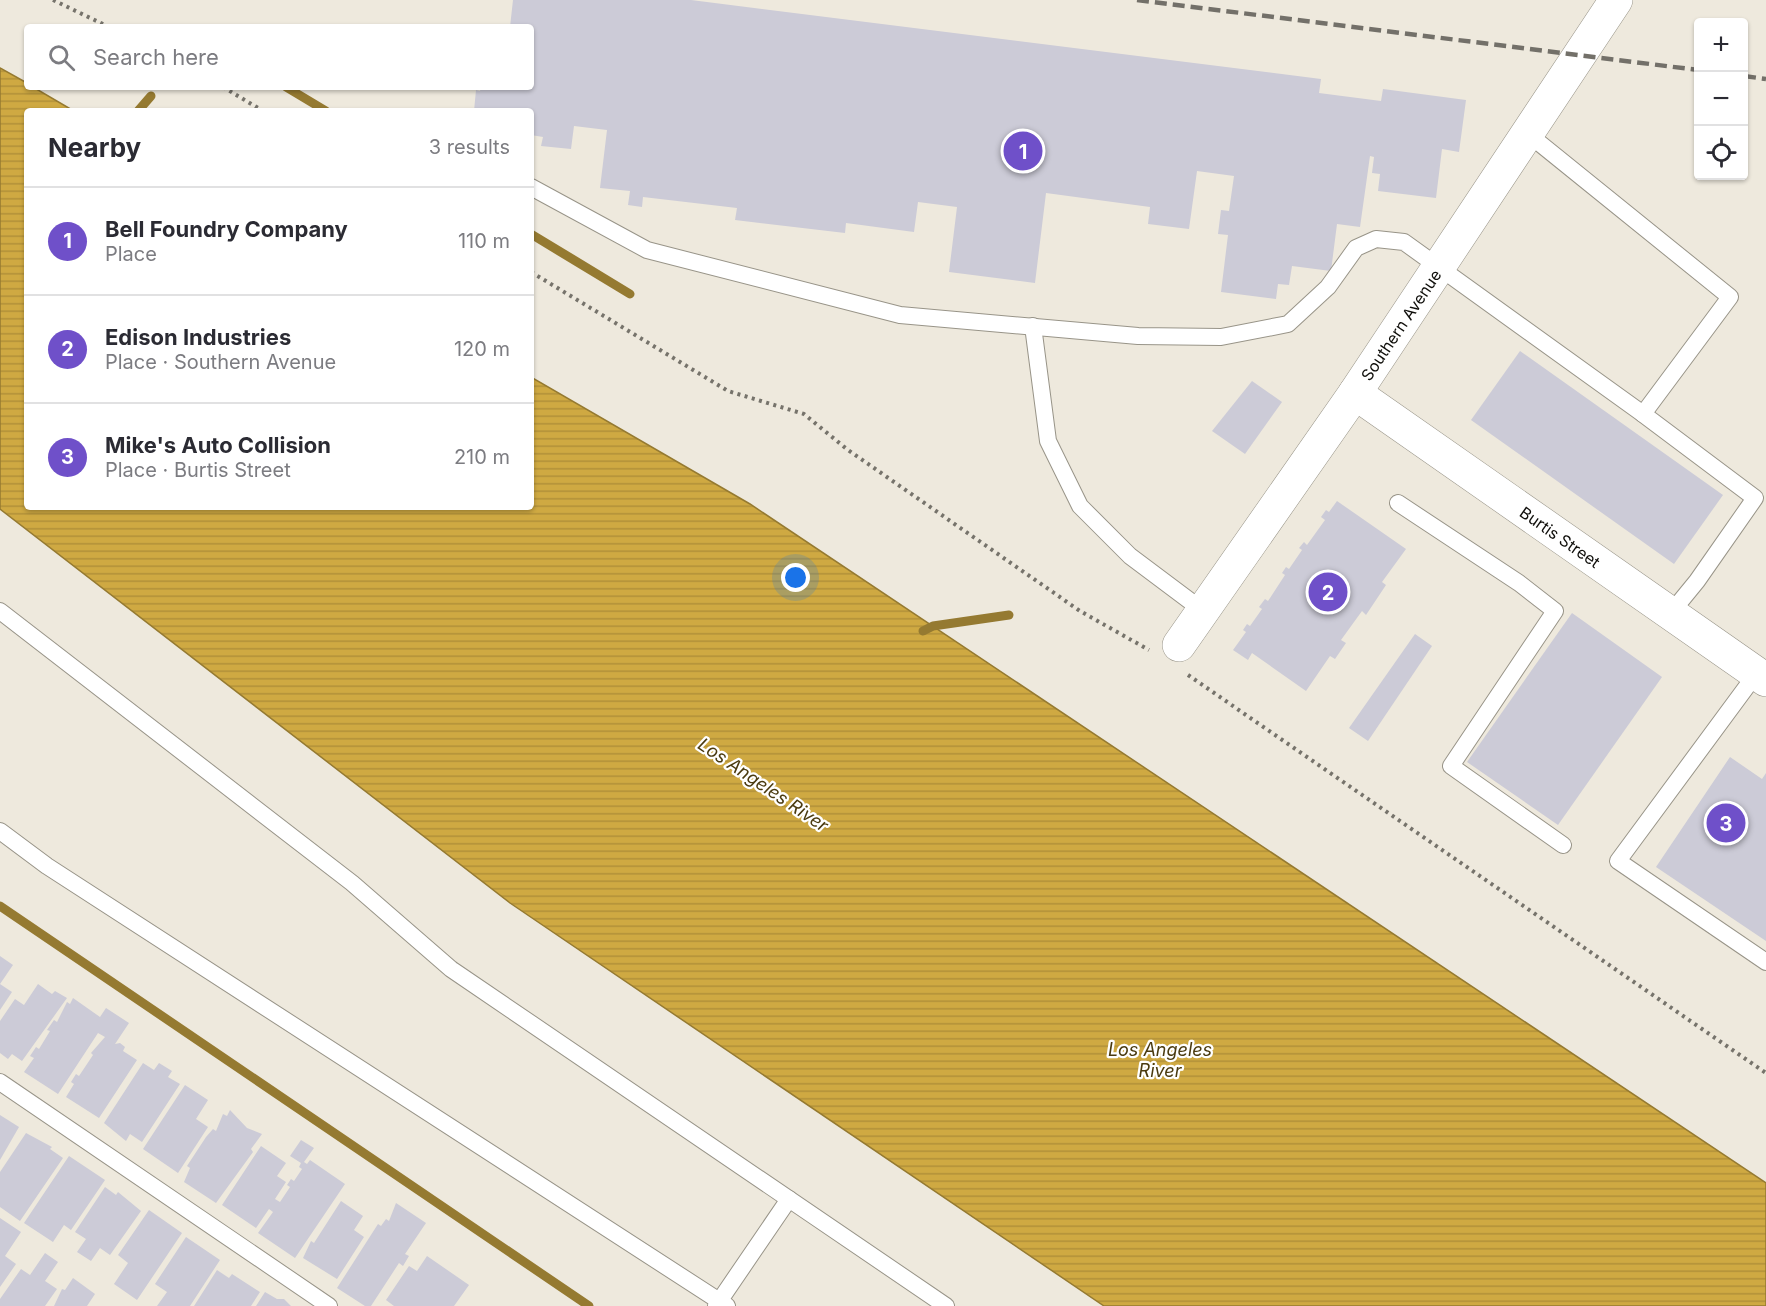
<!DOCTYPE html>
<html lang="en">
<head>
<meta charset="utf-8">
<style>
	body { margin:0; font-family:Inter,sans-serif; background:#f7f7f7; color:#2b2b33 }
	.controls { position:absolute; right:18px; top:18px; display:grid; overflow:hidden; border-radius:6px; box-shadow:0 2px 4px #0004 }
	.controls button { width:54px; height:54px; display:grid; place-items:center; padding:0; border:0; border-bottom:2px solid #e1e1e2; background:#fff; color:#2b2b33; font:30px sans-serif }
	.you { position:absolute; left:796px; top:578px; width:21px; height:21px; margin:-15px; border:4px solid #fff; border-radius:50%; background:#1a73e8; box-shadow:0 0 0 9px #1a73e833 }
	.badge { display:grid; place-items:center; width:39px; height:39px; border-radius:50%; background:#6f50c9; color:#fff; font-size:20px; font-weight:700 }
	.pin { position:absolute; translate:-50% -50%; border:3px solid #fff; box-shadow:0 2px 6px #0006 }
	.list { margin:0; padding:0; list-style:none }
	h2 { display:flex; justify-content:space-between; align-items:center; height:78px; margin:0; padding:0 24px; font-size:26px }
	h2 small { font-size:20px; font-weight:400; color:#7c7c81 }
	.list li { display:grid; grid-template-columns:39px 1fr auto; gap:18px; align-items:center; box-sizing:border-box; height:108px; padding:0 24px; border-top:2px solid #e1e1e2 }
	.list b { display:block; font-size:22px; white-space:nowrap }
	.list p { margin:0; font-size:20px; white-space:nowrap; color:#7c7c81 }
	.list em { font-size:20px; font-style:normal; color:#7c7c81 }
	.icon { flex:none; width:33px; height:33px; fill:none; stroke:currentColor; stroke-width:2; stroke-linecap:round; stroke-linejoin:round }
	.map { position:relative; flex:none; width:1766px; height:1306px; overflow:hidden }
	.search { position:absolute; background:#fff; box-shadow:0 2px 4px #0004; left:24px; top:24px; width:510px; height:66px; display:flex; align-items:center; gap:15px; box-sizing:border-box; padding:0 21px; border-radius:6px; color:#7c7c81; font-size:22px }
	.panel { position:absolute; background:#fff; box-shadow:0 2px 4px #0004; left:24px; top:108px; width:510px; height:402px; border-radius:6px }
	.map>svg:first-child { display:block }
	.water { fill:url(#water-rules); stroke:#957a31; stroke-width:1.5 }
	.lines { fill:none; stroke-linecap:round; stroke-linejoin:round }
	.stream { stroke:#957a31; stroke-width:9 }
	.building { fill:#cccbd7 }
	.lane-casing { stroke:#989488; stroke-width:18 }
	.street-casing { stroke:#989488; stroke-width:34 }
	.path { stroke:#76736b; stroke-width:4; stroke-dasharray:3 4.5; stroke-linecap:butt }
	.lane { stroke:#fff; stroke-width:16 }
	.street { stroke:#fff; stroke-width:33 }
	.rail { stroke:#737069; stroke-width:4.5; stroke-dasharray:12 6; stroke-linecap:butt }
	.labels { text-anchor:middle; stroke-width:4.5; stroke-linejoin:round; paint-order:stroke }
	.street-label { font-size:16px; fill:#0f0e0a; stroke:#fff }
	.water-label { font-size:18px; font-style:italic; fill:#4b3b10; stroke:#fff }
</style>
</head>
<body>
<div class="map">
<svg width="1766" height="1306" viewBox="0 0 1766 1306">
	<defs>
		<pattern id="water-rules" width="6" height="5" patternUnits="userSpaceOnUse" patternTransform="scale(1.5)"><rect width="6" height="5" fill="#cfa942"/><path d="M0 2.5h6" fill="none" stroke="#b19039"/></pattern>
	</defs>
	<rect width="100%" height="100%" fill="#eee9dd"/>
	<!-- water -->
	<path class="water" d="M0,68L27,83V87H33L74,111H27V507H531V377L750,504L1766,1183V1306H1104L510,903L0,509Z"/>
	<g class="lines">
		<!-- stream -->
		<g class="stream">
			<path d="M286,87L326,111"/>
			<path d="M138,111L151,96"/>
			<path d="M531,234L630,294"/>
			<path d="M923,631L933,626L1009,615"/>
			<path d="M0,906L589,1306"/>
		</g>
	</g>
	<!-- building -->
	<g class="building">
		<path d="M513,0H691L1321,79L1319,93L1381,101L1383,89L1466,100L1459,152L1442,149L1436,198L1378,191L1380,174L1372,173L1374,157L1370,156L1360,227L1337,224L1331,271L1292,266L1289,285L1278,284L1276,299L1221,292L1228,235L1218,234L1221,210L1229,211L1234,176L1197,171L1189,229L1148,224L1150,207L1046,193L1035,283L949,272L957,207L918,202L914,232L846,223L845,233L735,220L737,208L643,197L642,207L628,205L630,191L600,188L607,130L574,126L571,149L541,146L543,137L531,135V111H474L476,90L480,91L481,87H531V27H510Z"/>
		<path d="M1520,351L1723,495L1674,564L1471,420Z"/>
		<path d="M1252,381L1282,402L1245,454L1212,431Z"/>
		<path d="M1337,501L1406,549L1382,582L1386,585L1366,615L1362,611L1341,640L1346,643L1335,659L1330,656L1306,691L1252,653L1248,660L1233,650L1246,632L1243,630L1247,624L1250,626L1262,609L1259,607L1265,599L1268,601L1285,575L1282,573L1286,567L1289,569L1302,550L1299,548L1304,542L1307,545L1325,520L1321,517L1326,510L1329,512Z"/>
		<path d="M1572,613L1662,677L1558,825L1467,762Z"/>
		<path d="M1415,634L1432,646L1368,741L1349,728Z"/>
		<path d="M1730,757L1762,779L1766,773V941L1656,867Z"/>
		<path d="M0,956L13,965L0,984Z"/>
		<path d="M0,984L12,992L0,1010Z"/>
		<path d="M38,984L52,994L55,991L67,998L22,1061L12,1054L8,1059L0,1053V1021L15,999L24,1005Z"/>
		<path d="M73,998L100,1017L106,1008L129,1023L115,1044L120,1043L125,1047L123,1051L137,1060L99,1118L66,1097L74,1084L71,1082L76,1074L79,1076L93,1055L91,1053L105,1037L98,1033L58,1094L24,1072L34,1058L30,1056L36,1047L39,1049L50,1031L47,1030L54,1020L57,1022L67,1002L70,1004Z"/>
		<path d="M143,1063L154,1070L159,1063L172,1071L168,1077L180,1084L142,1142L130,1134L126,1141L104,1123Z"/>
		<path d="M185,1085L208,1100L196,1119L208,1127L178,1173L143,1149Z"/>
		<path d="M230,1110L247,1128L262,1134L251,1149L253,1152L216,1203L184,1182L190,1168L187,1166L206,1137L213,1129L216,1131L223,1114L227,1116Z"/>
		<path d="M0,1115L19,1127L0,1160Z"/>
		<path d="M26,1133L52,1147L50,1149L63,1158L20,1221L0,1207V1172Z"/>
		<path d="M301,1140L314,1148L304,1162L307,1164L310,1160L345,1184L295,1258L258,1233L273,1212L269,1209L256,1228L222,1205L261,1146L286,1163L277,1176L286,1182L275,1199L280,1202L290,1187L287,1185L291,1179L294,1181L302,1169L299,1167L301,1163L290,1156Z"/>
		<path d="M69,1156L105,1180L71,1230L64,1225L53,1242L24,1223Z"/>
		<path d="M105,1187L116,1195L118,1192L141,1211L110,1255L100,1248L91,1261L77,1252L86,1239L75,1232Z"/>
		<path d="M341,1201L363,1216L354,1230L364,1237L337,1279L303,1258L311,1241L314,1243Z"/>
		<path d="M396,1203L426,1223L405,1254L409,1256L403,1266L399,1263L371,1306H365L337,1288L378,1224L381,1226L386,1219L389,1221Z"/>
		<path d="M149,1210L182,1233L137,1300L114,1284L128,1263L118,1255Z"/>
		<path d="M0,1218L21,1232L5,1256L16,1264L0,1287Z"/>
		<path d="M186,1237L220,1260L190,1306H157L167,1292L155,1284Z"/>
		<path d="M45,1253L58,1262L45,1281L57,1289L45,1306H0V1299L21,1269L30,1275Z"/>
		<path d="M427,1256L469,1285L454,1306H394L386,1300L409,1266L417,1271Z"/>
		<path d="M217,1270L229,1278L232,1274L260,1292L251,1306H194Z"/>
		<path d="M73,1278L95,1294L87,1306H54L62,1289L65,1290Z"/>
		<path d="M265,1292L277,1299H284L291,1306H256Z"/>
	</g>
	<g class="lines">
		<!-- lane casing -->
		<g class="lane-casing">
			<g id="lane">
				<path d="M531,187L647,250L900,315L1138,336L1221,337L1288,324L1328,287L1356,248L1376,239L1404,242L1643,414L1730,297L1527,133"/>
				<path d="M1033,326L1048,441L1080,506L1130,556L1202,610"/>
				<path d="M1643,414L1755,498L1697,581L1670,614"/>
				<path d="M1398,503L1519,583L1555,611L1451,766L1563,845"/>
				<path d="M0,611L352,883L451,969L946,1306"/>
				<path d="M1756,674L1618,861L1766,962"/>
				<path d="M0,831L47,866L727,1306"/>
				<path d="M0,1082L329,1306"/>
				<path d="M716,1306L789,1199"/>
			</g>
		</g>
		<!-- street casing -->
		<g class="street-casing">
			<g id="street">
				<path d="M1355,393L1766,680"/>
				<path d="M1179,645L1355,393L1616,0"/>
			</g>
		</g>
		<!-- path -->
		<g class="path">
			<path d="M53,0L109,27"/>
			<path d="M223,87L263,111"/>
			<path d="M531,272L728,391L804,414L848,450L1080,611L1149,650"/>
			<path d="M1188,675L1766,1073"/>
		</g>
		<!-- lane -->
		<use href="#lane" class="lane"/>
		<!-- street -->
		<use href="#street" class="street"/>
		<!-- rail -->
		<g class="rail">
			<path d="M1137,0L1698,70"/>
			<path d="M1744,76L1766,79"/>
		</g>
	</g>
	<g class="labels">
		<!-- street labels -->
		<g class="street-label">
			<text transform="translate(1401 325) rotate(-56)" y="6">Southern Avenue</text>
			<text transform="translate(1560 537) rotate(35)" y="6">Burtis Street</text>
		</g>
		<!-- water labels -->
		<g class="water-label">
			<text transform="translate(763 785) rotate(34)" y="6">Los Angeles River</text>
			<text x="1160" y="1056">Los Angeles<tspan x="1160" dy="21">River</tspan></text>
		</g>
	</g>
</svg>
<div class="controls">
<button>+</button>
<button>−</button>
<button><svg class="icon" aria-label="locate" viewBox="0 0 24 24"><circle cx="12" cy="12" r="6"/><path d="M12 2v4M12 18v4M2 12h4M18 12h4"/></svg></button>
</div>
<div class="you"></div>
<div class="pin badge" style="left:1023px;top:151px">1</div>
<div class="pin badge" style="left:1328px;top:592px">2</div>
<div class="pin badge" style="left:1726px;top:823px">3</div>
<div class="search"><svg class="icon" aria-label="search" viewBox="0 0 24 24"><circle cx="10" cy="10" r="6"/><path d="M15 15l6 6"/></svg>Search here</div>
<section class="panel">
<h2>Nearby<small>3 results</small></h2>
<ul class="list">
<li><span class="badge">1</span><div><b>Bell Foundry Company</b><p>Place</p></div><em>110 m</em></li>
<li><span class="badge">2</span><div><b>Edison Industries</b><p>Place · Southern Avenue</p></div><em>120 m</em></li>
<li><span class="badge">3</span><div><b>Mike's Auto Collision</b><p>Place · Burtis Street</p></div><em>210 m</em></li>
</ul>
</section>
</div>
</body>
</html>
